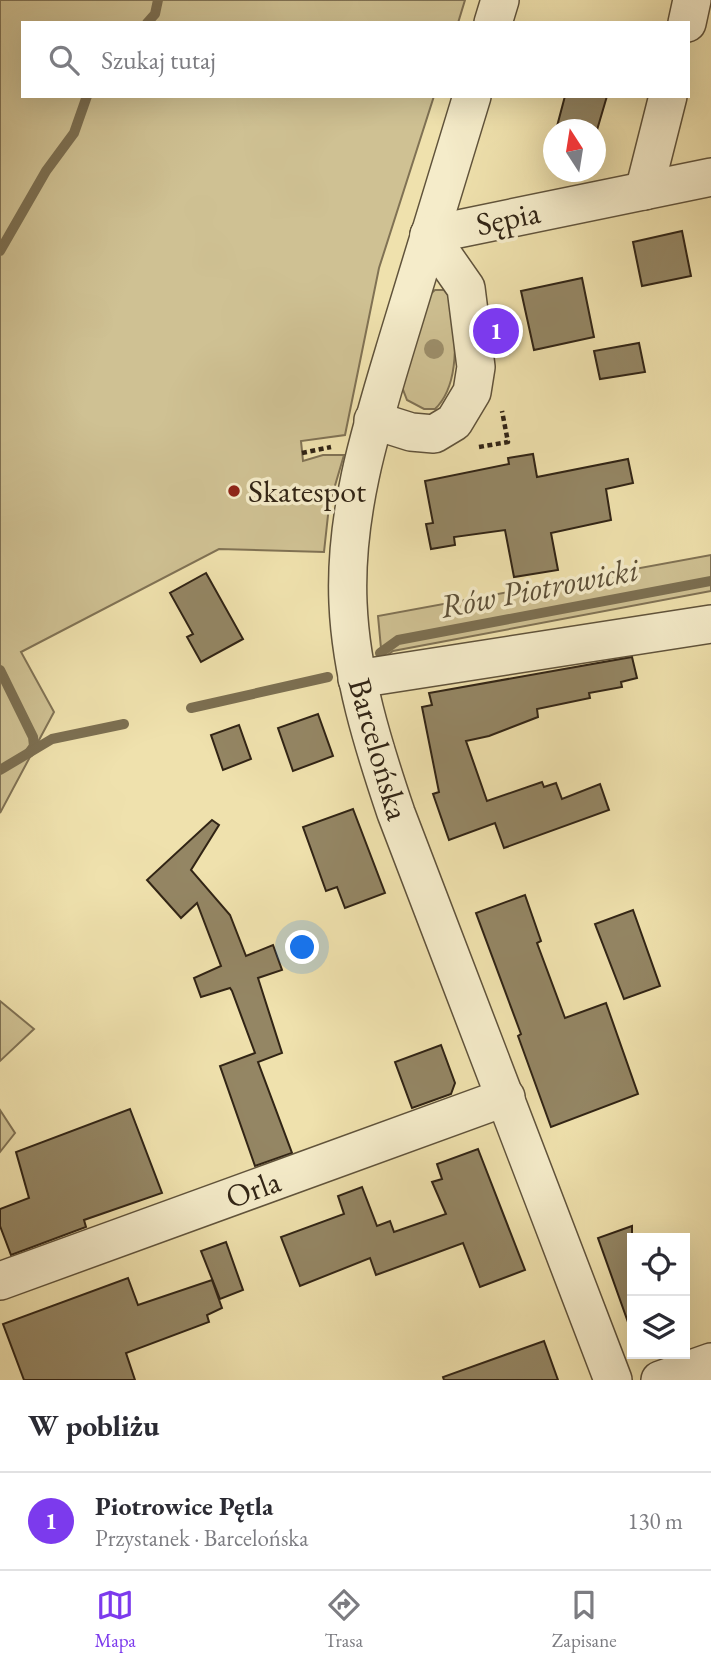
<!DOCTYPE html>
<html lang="pl">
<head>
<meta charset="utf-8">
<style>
	body { margin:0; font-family:"EB Garamond",serif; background:#f2f2f3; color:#2b2b33 }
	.controls { position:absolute; right:21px; bottom:21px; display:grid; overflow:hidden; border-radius:0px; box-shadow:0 7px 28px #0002 }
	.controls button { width:63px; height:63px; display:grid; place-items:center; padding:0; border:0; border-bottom:2px solid #e1e1e2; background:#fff; color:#2b2b33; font:35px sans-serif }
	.compass { position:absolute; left:543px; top:119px; width:63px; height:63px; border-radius:50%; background:#fff; box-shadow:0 7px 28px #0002; rotate:348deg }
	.you { position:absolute; left:303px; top:948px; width:24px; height:24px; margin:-18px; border:5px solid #fff; border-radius:50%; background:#1a73e8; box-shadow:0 0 0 10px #1a73e833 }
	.badge { display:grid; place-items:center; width:46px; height:46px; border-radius:50%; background:#7c3aed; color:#fff; font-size:23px; font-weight:700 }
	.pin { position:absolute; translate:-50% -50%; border:4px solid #fff; box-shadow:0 2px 7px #0006 }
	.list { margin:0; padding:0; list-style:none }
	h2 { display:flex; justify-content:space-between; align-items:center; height:91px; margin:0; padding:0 28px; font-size:30px }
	h2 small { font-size:23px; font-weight:400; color:#7c7c81 }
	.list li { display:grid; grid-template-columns:46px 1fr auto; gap:21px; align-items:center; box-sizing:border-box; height:98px; padding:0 28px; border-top:2px solid #e1e1e2 }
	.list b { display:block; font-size:26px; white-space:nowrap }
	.list p { margin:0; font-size:23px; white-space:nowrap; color:#7c7c81 }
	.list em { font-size:23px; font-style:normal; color:#7c7c81 }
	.icon { flex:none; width:38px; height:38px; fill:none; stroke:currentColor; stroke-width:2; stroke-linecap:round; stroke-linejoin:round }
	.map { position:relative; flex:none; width:711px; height:1380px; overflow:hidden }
	.search { position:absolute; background:#fff; box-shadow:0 7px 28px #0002; left:21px; right:21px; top:21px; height:77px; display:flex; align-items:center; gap:18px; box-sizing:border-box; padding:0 24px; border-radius:0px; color:#7c7c81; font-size:26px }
	.sheet { height:189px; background:#fff }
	nav { display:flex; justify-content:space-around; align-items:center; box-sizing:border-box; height:98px; border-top:2px solid #e1e1e2; background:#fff; font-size:19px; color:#7c7c81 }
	nav a { display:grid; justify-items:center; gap:4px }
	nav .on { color:#7c3aed }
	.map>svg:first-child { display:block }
	.green { fill:#cfc193; stroke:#807254; stroke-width:2 }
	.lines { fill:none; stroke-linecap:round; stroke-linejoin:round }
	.stream { stroke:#7c6f51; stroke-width:10 }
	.building { fill:#948664; stroke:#312415; stroke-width:2 }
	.minor-casing { stroke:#60533b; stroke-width:40 }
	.path { stroke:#312415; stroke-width:4.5; stroke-dasharray:5 3.5; stroke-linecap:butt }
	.minor { stroke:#f5ecca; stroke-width:37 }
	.tree { fill:#9c8e6a }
	.poi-dot { fill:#8f2418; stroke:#f5ecca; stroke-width:2.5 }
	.labels { text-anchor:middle; stroke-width:7; stroke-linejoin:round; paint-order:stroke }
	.street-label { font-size:32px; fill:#312415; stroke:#f5ecca }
	.poi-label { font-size:32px; fill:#312415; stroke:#f5ecca; text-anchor:start }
	.water-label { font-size:33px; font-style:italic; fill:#5d5038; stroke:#f5ecca }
</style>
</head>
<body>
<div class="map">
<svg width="711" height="1380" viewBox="0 0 711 1380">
	<rect width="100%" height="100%" fill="#efe1ad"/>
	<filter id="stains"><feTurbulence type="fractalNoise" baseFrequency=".00286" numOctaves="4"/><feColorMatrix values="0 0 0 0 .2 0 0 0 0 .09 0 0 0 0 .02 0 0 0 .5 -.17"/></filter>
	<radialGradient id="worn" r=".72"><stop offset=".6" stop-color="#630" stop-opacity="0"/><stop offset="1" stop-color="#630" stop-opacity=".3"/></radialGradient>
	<!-- green -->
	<g class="green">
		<path d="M0,0H465L458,23H23V96H434L379,268L345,435L301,441L303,461L323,455H344L329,506L324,552L219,549L21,652L54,712L0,813Z"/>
		<path d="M435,290H444L450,297C456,331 461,384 435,409H424L407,400L402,387L428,296Z"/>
		<path d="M711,555V591L393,651L382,659L378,616Z"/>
		<path d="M0,1001L34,1029L0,1061Z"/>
		<path d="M0,1110L15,1133L0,1152Z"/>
	</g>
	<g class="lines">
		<!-- stream -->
		<g class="stream">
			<path d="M147,23L155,14L158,0"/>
			<path d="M0,251L46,171L74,133L87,96"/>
			<path d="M380,653L398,640L711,581"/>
			<path d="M0,670L33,737L34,746L29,753"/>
			<path d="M191,708L328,677"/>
			<path d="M0,770L52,739L124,724"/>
		</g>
	</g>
	<!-- building -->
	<g class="building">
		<path d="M565,96H607L597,130H556Z"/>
		<path d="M682,231L691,276L642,286L633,242Z"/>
		<path d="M582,278L594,337L534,350L521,291Z"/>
		<path d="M639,343L645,372L600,379L594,351Z"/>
		<path d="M533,454L537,477L628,459L633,483L606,489L611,520L551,533L558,570L514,577L505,530L454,537L455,545L431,549L426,524L433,523L425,481L509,464L508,458Z"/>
		<path d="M206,573L243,639L201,662L187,637L193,634L170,593Z"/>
		<path d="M632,657L637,678L621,682L622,687L589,693L590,698L537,709L538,717L489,736L466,741L487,801L542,782L544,787L556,783L562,799L600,784L609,810L504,848L495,823L449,840L433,794L439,792L422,707L432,705L429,693Z"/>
		<path d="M318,714L333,756L293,771L278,728Z"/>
		<path d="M239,725L251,759L223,770L211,735Z"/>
		<path d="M353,809L385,893L345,908L337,887L326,891L303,827Z"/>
		<path d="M212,820L219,825L191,870L230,915L246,956L273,945L282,970L258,978L282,1053L258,1062L292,1153L255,1166L220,1066L255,1053L232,991L230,988L201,997L194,978L221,966L197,903L181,918L147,880Z"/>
		<path d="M525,895L541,941L537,943L565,1018L606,1003L638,1094L551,1127L518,1036L521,1034L476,913Z"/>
		<path d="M633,910L660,986L624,999L595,924Z"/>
		<path d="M441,1045L455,1083L451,1094L412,1108L395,1062Z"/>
		<path d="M130,1109L162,1193L84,1220L86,1227L11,1255L0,1226V1209L29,1198L16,1152Z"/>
		<path d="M478,1149L525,1270L480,1287L463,1243L376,1275L370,1258L300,1286L281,1237L344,1214L338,1196L362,1187L377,1226L390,1221L394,1232L446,1214L432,1182L442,1179L437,1164Z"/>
		<path d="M632,1226V1325H629L598,1238Z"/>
		<path d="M226,1242L243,1290L220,1299L201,1251Z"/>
		<path d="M128,1278L138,1305L212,1280L222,1308L207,1315L209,1322L126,1353L135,1380H24L3,1324Z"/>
		<path d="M544,1341L558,1380H444L443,1377Z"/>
	</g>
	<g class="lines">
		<!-- minor casing -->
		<g class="minor-casing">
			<g id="minor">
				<path d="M493,23L500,0"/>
				<path d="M687,23L692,0"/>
				<path d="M472,96C448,177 422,258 398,339C372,425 344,512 348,603C351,675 373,745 396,813L613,1380"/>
				<path d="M644,191L668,96"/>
				<path d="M429,235L711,177"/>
				<path d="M373,420L411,432L434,434L454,422L472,392L476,367L466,288L429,235"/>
				<path d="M357,679L711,624"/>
				<path d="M0,1281L506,1097"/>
				<path d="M660,1380L711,1362"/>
			</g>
		</g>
		<!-- path -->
		<g class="path">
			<path d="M479,447L508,442L502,411"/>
			<path d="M302,453L331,447"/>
		</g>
		<!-- minor -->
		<use href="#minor" class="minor"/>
	</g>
	<!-- trees -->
	<circle class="tree" cx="434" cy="349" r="10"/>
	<!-- markers -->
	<circle class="poi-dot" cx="234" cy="491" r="7"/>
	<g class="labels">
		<!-- street labels -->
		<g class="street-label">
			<text transform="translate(508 218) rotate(-12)" y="11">Sępia</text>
			<text transform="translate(379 749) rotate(74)" y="11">Barcelońska</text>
			<text transform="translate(253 1189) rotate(-20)" y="11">Orla</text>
		</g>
		<!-- poi labels -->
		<g class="poi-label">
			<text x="248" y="502">Skatespot</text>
		</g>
		<!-- water labels -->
		<g class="water-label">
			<text transform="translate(539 587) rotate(-11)" y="12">Rów Piotrowicki</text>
		</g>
	</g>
	<rect width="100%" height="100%" filter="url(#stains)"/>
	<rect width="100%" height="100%" fill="url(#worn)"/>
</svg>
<div class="controls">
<button><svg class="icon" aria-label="locate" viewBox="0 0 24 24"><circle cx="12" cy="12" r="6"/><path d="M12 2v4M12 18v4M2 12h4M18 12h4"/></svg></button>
<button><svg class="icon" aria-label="layers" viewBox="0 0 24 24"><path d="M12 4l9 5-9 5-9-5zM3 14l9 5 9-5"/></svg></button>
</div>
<svg class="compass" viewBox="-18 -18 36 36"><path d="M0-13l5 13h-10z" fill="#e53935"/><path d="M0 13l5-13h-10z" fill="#7c7c81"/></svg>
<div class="you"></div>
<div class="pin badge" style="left:496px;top:331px">1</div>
<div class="search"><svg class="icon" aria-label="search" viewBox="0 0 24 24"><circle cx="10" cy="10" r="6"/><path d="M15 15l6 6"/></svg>Szukaj tutaj</div>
</div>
<section class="sheet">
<h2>W pobliżu<small></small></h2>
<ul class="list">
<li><span class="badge">1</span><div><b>Piotrowice Pętla</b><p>Przystanek · Barcelońska</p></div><em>130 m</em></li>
</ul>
</section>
<nav>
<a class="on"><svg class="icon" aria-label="map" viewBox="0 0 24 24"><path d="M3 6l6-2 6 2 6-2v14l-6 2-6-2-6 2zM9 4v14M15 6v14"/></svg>Mapa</a>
<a><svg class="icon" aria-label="directions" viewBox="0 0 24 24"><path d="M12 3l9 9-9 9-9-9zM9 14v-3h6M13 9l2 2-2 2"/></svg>Trasa</a>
<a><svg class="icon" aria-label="saved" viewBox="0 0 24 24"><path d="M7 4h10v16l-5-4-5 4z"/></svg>Zapisane</a>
</nav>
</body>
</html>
